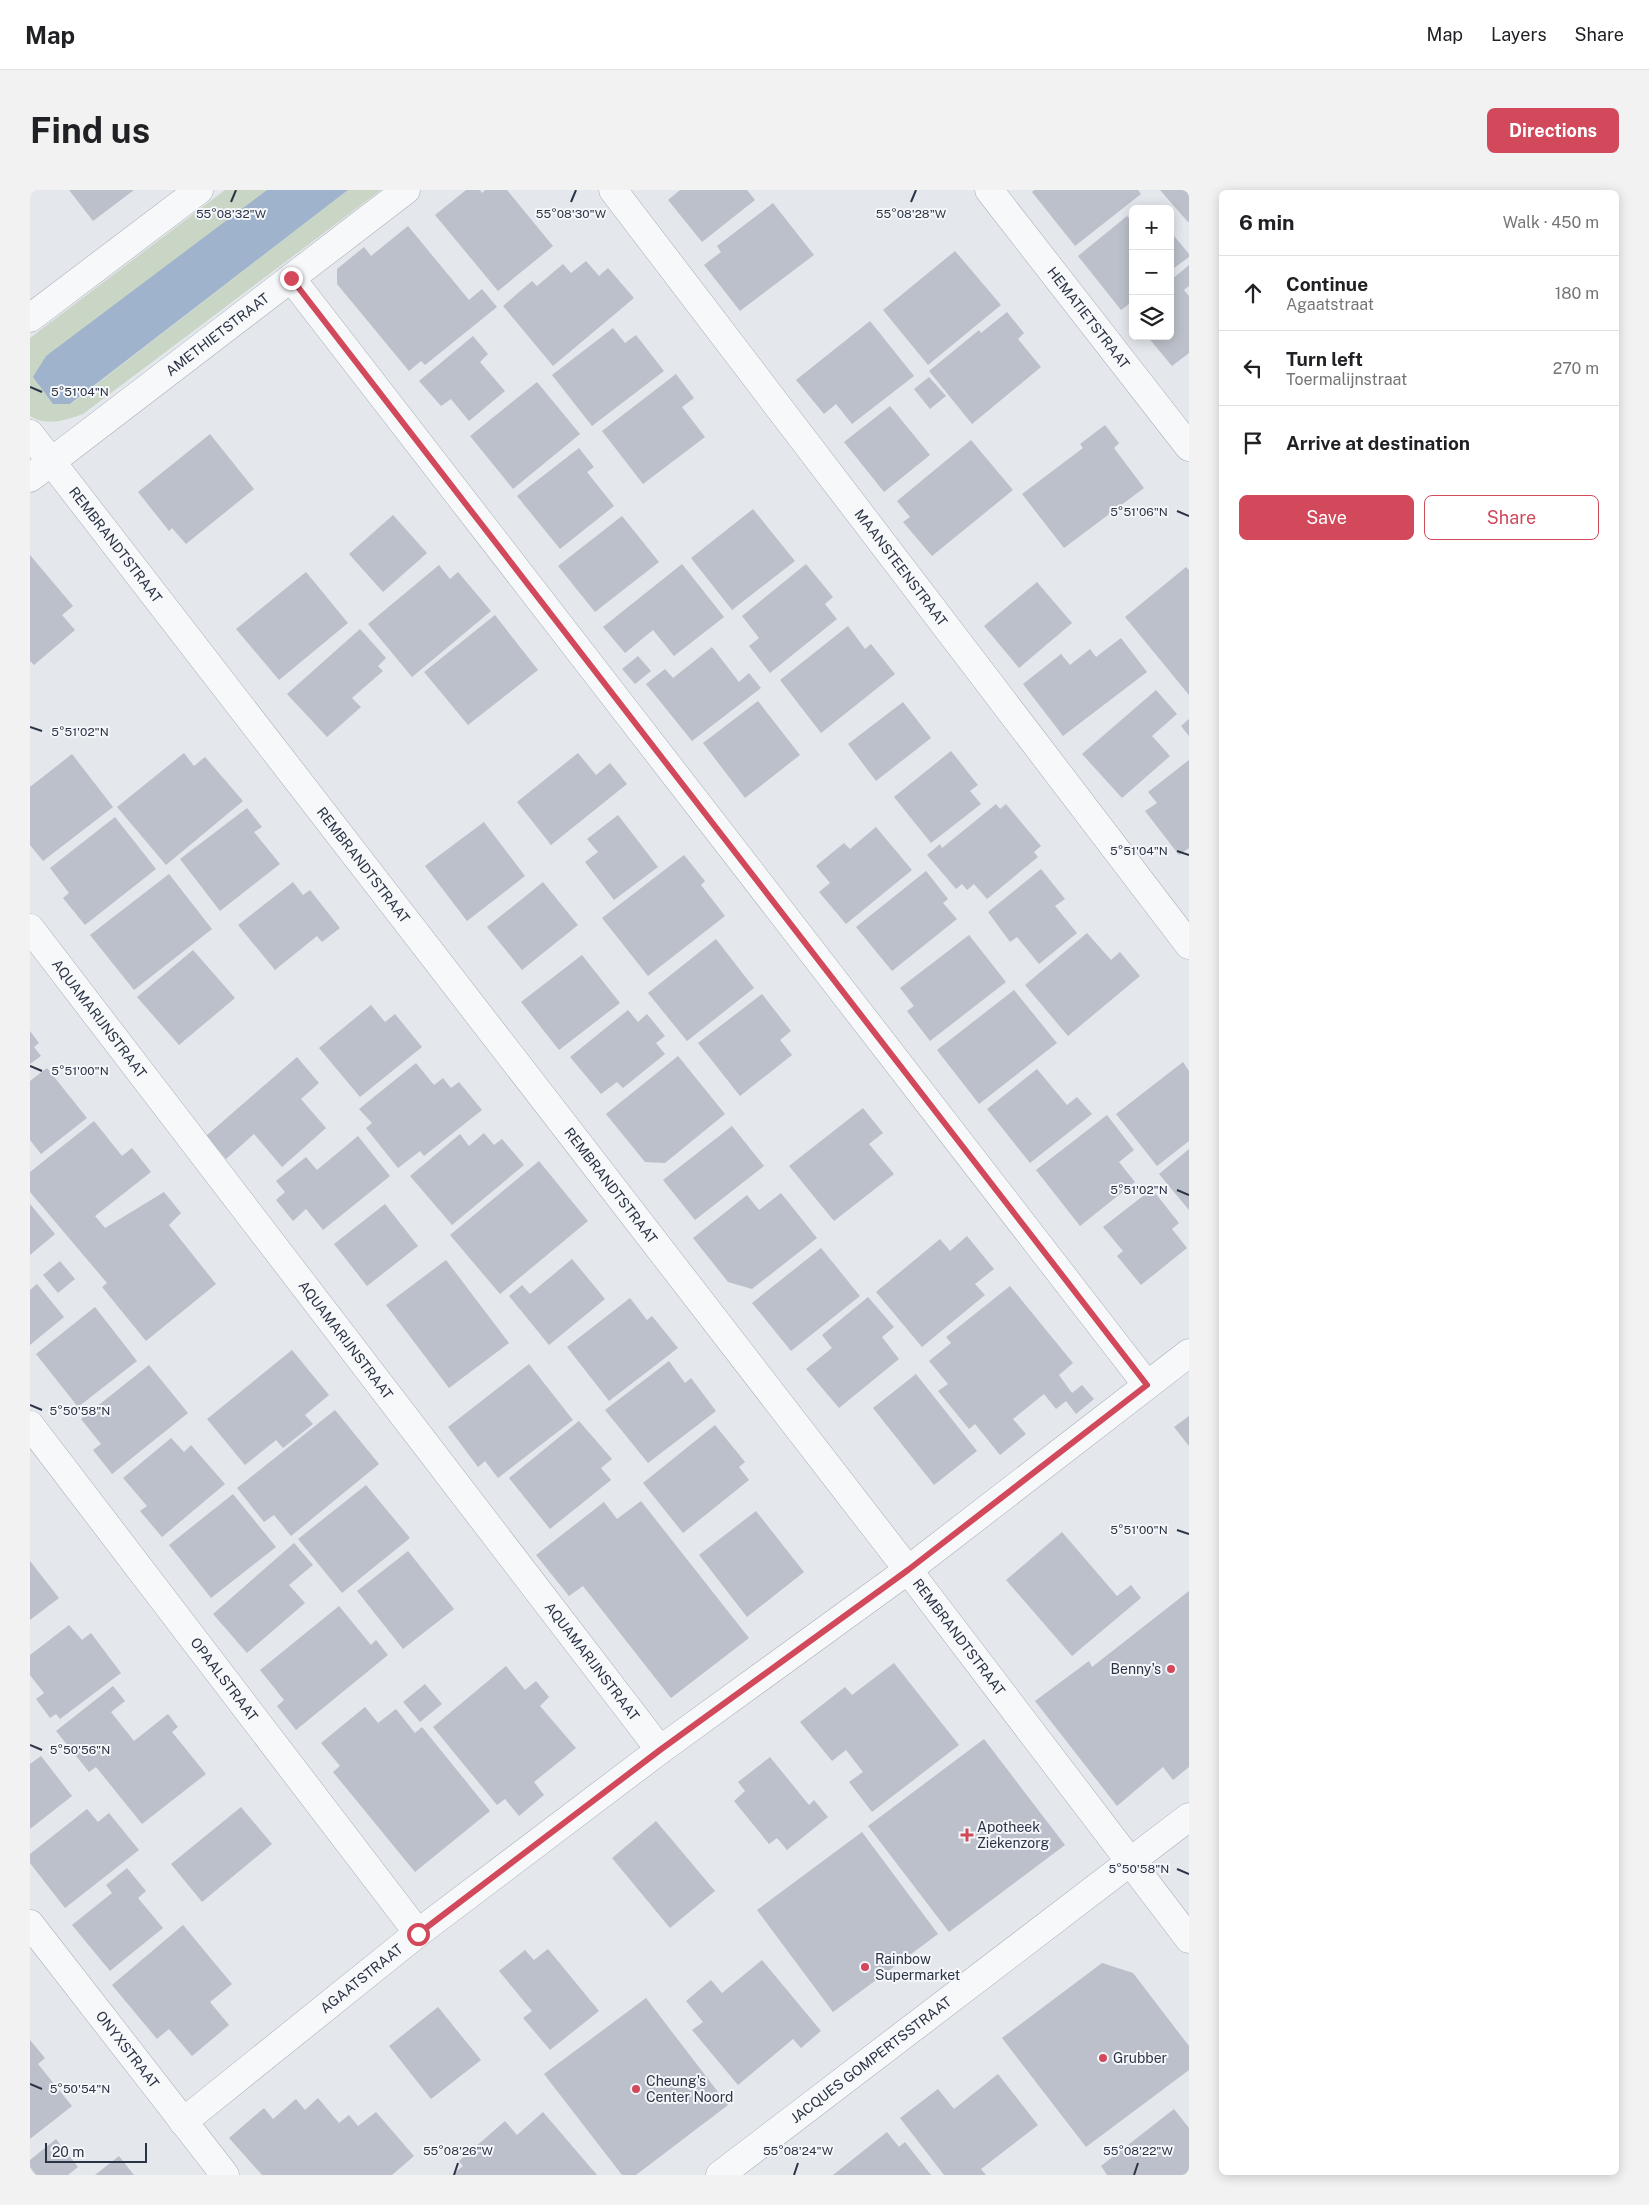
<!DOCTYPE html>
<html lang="en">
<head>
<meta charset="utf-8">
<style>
	body { margin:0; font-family:"Public Sans",sans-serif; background:#f2f2f2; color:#202124 }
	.controls { position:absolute; right:15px; top:15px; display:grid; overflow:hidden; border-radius:8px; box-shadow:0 2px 12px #0003 }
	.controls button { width:45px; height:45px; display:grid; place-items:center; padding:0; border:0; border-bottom:1px solid #e0e0e0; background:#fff; color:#202124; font:25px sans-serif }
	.scale { position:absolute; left:15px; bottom:12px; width:102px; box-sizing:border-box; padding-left:5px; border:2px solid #2b3445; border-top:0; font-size:14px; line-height:18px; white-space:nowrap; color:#2b3445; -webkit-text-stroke:4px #f4f6f9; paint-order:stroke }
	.stop { position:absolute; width:15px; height:15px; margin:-11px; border:4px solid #d1495b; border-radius:50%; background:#fff }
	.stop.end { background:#d1495b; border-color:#fff; box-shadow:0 1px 5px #0008 }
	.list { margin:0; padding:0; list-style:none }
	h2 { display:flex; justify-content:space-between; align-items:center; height:65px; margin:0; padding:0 20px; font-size:21px }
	h2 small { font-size:16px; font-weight:400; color:#757577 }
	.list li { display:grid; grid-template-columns:32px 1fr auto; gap:15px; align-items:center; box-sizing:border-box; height:75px; padding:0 20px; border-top:1px solid #e0e0e0 }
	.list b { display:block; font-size:19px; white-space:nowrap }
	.list p { margin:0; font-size:16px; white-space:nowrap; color:#757577 }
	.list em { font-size:16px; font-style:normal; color:#757577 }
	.actions { display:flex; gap:10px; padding:15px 20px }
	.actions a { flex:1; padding:11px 0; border:1px solid #d1495b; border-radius:8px; text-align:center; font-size:18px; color:#d1495b }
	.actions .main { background:#d1495b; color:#fff }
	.icon { flex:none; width:28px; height:28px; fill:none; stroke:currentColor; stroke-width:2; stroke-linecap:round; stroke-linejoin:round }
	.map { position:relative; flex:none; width:1159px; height:1985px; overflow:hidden; border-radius:8px }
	header { display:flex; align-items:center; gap:30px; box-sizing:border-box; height:70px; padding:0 25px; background:#fff; border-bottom:1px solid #e0e0e0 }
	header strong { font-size:24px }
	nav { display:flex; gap:28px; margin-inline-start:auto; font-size:18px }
	.intro { display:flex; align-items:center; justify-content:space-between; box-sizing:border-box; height:120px; padding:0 30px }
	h1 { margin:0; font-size:35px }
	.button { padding:12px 22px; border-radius:8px; background:#d1495b; color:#fff; font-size:18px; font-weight:700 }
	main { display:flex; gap:30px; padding:0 30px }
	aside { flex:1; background:#fff; border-radius:8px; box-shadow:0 2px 12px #0003 }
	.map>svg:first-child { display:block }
	.green { fill:#c9d6c5 }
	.water { fill:#9fb4cc }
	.building { fill:#bbc0ca }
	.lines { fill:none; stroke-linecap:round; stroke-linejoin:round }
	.minor-casing { stroke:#a9aeb7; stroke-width:29 }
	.minor { stroke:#f7f8fa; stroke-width:28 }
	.route { stroke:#d1495b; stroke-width:6 }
	.ticks { fill:none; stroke:#2b3445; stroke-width:2 }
	.poi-dot { fill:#d1495b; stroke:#f4f6f9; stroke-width:2 }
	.labels { text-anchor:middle; stroke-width:4; stroke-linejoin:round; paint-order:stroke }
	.street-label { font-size:14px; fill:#2b3445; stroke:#f4f6f9 }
	.poi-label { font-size:14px; fill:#2b3445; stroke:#f4f6f9; text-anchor:start }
	.ticks-label { font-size:12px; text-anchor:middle; fill:#2b3445; stroke:#f4f6f9; stroke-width:4; stroke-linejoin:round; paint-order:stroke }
</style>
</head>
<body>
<header>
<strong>Map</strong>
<nav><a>Map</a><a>Layers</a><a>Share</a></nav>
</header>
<div class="intro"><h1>Find us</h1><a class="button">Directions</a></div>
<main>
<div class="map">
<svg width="1159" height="1985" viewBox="0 0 1159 1985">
	<rect width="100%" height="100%" fill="#e4e7ec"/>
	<!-- green -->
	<path class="green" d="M195,0H237L213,20L41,214L318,0H351L53,224C36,230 17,237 0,226V148Z"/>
	<!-- water -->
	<path class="water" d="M237,0H318L40,214H23L3,187L16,166Z"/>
	<!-- building -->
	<g class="building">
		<path d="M39,0H104L63,31Z"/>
		<path d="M436,0H450L452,3L455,0H477L523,56L468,101L405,25Z"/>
		<path d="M650,0H717L725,10L672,52L638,10Z"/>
		<path d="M1004,0H1108L1111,4L1045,56L1002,2Z"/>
		<path d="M1130,0H1159V31L1158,32Z"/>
		<path d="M743,13L784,65L710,121L674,75L691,62L687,56Z"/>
		<path d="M1097,26L1103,33V111L1091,120L1048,66Z"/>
		<path d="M378,36L439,110L452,99L467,117L395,175L391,171L379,181L307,94V79L334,57L341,66Z"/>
		<path d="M1140,41L1159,64V67L1140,81Z"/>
		<path d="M925,61L971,115L898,175L853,120Z"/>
		<path d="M556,71L569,86L578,78L604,108L523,176L473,116L502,91L507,96L533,74L541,83Z"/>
		<path d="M1159,75V96L1154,100L1159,106V163L1142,176L1117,146H1140V91Z"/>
		<path d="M977,122L994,143L988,149L1011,177L942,234L899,181L949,140L951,143Z"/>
		<path d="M840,131L884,186L822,234L806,214L794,224L766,190Z"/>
		<path d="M583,138L595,153L606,145L634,181L562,236L522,185Z"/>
		<path d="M443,146L458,164L450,172L475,201L439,231L421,209L411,216L389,191Z"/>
		<path d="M646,184L664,208L652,217L675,247L613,294L572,241Z"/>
		<path d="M899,187L916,206L900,219L884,199Z"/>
		<path d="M507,192L550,244L483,299L440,246Z"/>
		<path d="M860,216L900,265L854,302L814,252Z"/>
		<path d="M1075,235L1089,253L1084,258L1114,298L1034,358L992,304L1053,258L1050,254Z"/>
		<path d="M180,244L224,299L156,354L142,338L139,341L108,302Z"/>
		<path d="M941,250L983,300L902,366L873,332L880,327L867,311Z"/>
		<path d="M549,258L564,277L557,282L584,316L530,359L487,306Z"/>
		<path d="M723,319L765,371L702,420L661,368Z"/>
		<path d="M363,325L397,363L353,402L319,364Z"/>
		<path d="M592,326L629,372L565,422L528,376Z"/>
		<path d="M0,365L43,416L32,425L45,440L4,475L0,471Z"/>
		<path d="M652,374L694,427L644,466L623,440L595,463L573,437Z"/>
		<path d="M776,374L803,407L795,414L807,429L740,483L719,456L729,448L712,426Z"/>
		<path d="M409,375L420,389L428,382L461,421L382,487L338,434Z"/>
		<path d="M1156,377L1159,380V505L1095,427Z"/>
		<path d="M276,382L318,433L249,490L206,439Z"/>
		<path d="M1007,392L1042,433L989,478L954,436Z"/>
		<path d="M465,425L508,480L438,535L394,482Z"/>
		<path d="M818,436L835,459L841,454L865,484L791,543L750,490Z"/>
		<path d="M330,439L356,468L348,476L353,481L322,508L331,517L297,547L257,504Z"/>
		<path d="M1091,448L1117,482L1033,546L993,494L1031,464L1040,475L1060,459L1066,467Z"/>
		<path d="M682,457L709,492L719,483L731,498L662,551L616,494L635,479L643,488Z"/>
		<path d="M608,466L621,481L605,494L592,479Z"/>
		<path d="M1126,500L1147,524L1122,546L1140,566L1092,608L1052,564Z"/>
		<path d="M728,511L770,565L715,608L673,553Z"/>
		<path d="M873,512L901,548L846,591L818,554Z"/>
		<path d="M1159,529V546L1151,536Z"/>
		<path d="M921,561L948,595L940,601L951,614L901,653L864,607Z"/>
		<path d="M154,563L164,576L175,567L213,611L136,675L87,617Z"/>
		<path d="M548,563L566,585L580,573L597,594L521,655L487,612Z"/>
		<path d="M42,564L83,617L13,671L0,655V597Z"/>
		<path d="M1159,570V658L1149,665L1115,621L1127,613L1118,602Z"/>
		<path d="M966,614L970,619L976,614L1011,656L1004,662L1008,667L957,709L944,694L937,700L932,694L926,699L897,665L910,654L912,658Z"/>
		<path d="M217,618L232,637L224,642L250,674L190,721L150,669Z"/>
		<path d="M588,625L628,677L584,710L555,672L568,662L557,649Z"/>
		<path d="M85,627L126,679L55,735L33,708L39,703L20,678Z"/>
		<path d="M454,632L495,686L437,731L395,676Z"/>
		<path d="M846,637L882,680L816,734L789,702L800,693L786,676L814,653L820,659Z"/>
		<path d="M654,665L675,691L671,695L695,726L618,786L572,728Z"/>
		<path d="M1011,679L1035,709L1025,716L1047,743L1009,774L987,747L980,752L958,722Z"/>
		<path d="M896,681L918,709L913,713L927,729L862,781L826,737Z"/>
		<path d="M139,684L182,739L104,800L60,745Z"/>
		<path d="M263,692L273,705L280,700L310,738L292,752L287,746L245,780L208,735Z"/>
		<path d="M513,692L548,735L492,780L457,737Z"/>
		<path d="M1057,743L1081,770L1090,762L1110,786L1038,846L995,795Z"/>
		<path d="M939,745L976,792L900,851L877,821L884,816L870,798Z"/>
		<path d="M686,749L724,798L657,851L618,803Z"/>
		<path d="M163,760L205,808L149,855L107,807Z"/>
		<path d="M552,765L590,813L529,860L491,812Z"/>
		<path d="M984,800L1027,853L949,914L907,860Z"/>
		<path d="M732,804L761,841L750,850L762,865L710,906L668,853Z"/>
		<path d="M341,815L355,832L365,824L392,857L330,907L289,858Z"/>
		<path d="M598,820L608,832L617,824L635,846L626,853L635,864L593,898L587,892L571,904L540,867Z"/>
		<path d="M0,841L9,853L4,857L11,866L0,874Z"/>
		<path d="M648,866L695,924L635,973L615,972L576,924Z"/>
		<path d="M267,867L289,893L271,909L296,938L252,977L224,944L196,969L176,946Z"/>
		<path d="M1153,872L1159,881V951L1127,976L1086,924Z"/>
		<path d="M386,873L404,895L413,888L421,898L429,892L452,920L394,966L390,961L368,978L336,938L342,933L329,919Z"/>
		<path d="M17,878L57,928L11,964L0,950V891Z"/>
		<path d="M1007,879L1037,915L1047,907L1062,924L1000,973L957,919Z"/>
		<path d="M833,918L853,943L839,954L864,984L804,1031L759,976Z"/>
		<path d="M1077,925L1104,960L1089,972L1105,992L1050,1036L1006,980Z"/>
		<path d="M64,931L92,966L102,958L121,982L65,1026L75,1038L134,1002L151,1023L139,1035L186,1094L116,1151L72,1097L77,1093L0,1002V982Z"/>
		<path d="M702,936L734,976L665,1030L633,990Z"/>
		<path d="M454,943L464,955L472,949L494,975L422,1035L380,986L430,944L439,956Z"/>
		<path d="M328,946L360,986L293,1040L276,1019L263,1031L246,1010L255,1002L246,991L276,967L287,980Z"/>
		<path d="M1159,959V1020L1129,984Z"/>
		<path d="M509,971L558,1031L470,1104L420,1045Z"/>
		<path d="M1122,999L1149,1033L1142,1039L1157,1058L1111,1095L1087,1066L1093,1061L1073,1037Z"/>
		<path d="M751,1003L787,1048L722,1099L698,1092L663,1048L717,1005L729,1020Z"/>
		<path d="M0,1014L25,1044L0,1065Z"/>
		<path d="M355,1014L388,1056L337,1096L304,1054Z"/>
		<path d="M937,1046L964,1079L945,1094L955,1105L892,1157L846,1102L910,1049L920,1061Z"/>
		<path d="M791,1058L830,1106L761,1161L722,1113Z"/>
		<path d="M542,1069L575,1109L519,1155L479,1106L492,1095L500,1104Z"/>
		<path d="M416,1070L479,1153L419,1198L356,1115Z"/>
		<path d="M30,1071L45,1089L28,1103L13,1085Z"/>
		<path d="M7,1094L34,1127L0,1155V1100Z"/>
		<path d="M980,1096L1043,1173L1029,1185L1042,1203L1052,1195L1064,1209L1046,1224L1036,1211L1026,1219L1014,1204L983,1229L996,1244L970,1265L945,1234L939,1239L908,1201L918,1194L899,1171L921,1153L916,1147Z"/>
		<path d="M838,1107L864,1137L852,1147L869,1169L809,1218L776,1179L802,1158L792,1145Z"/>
		<path d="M600,1108L617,1130L622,1126L648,1158L579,1211L537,1157Z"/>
		<path d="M65,1117L107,1171L48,1217L6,1164Z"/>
		<path d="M262,1160L299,1205L275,1225L283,1234L253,1258L246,1250L215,1275L177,1229Z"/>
		<path d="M639,1171L655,1193L661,1188L686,1221L618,1273L575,1220Z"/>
		<path d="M499,1174L543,1230L468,1288L455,1271L448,1277L418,1237Z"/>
		<path d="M119,1175L158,1223L82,1284L63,1260L71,1254L51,1229Z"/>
		<path d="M886,1184L947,1261L904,1295L843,1218Z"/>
		<path d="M305,1220L349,1274L261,1346L244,1325L234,1332L207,1298Z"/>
		<path d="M1159,1226V1256L1144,1237Z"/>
		<path d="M549,1231L582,1269L571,1278L581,1290L520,1339L479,1288Z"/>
		<path d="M685,1235L715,1272L709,1277L719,1290L653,1343L613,1293Z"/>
		<path d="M141,1248L154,1262L161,1255L195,1294L132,1347L110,1321L117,1316L93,1288Z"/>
		<path d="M336,1295L380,1348L312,1403L268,1349Z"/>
		<path d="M203,1304L246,1357L181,1408L139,1355Z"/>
		<path d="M611,1311L719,1448L641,1508L553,1396L539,1406L506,1365L574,1312L587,1329Z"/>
		<path d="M726,1321L774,1382L717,1427L669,1365Z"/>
		<path d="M1032,1342L1087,1406L1101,1395L1111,1408L1042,1466L976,1390Z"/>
		<path d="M264,1353L283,1375L259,1395L275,1413L217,1463L183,1424Z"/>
		<path d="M378,1361L424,1419L373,1459L327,1401Z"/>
		<path d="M0,1371L29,1408L0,1430Z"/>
		<path d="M1159,1401V1577L1143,1590L1133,1577L1087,1616L1005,1511L1059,1471L1062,1477Z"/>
		<path d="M309,1416L341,1455L346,1450L358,1465L266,1540L247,1516L254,1510L230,1480Z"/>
		<path d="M39,1435L52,1450L61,1443L91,1483L30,1529L26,1524L20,1528L6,1509L14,1503L0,1485V1465Z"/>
		<path d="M864,1473L929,1555L842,1622L819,1592L833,1582L816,1560L802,1571L770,1532L815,1497L822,1505Z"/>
		<path d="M476,1476L495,1500L506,1491L519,1507L510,1516L546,1558L504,1592L514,1605L489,1626L475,1609L467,1615L403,1537Z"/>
		<path d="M395,1494L412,1514L390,1532L373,1512Z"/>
		<path d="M83,1496L95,1511L81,1522L104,1551L138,1524L148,1537L142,1542L176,1584L112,1634L66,1577L59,1582L26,1541Z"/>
		<path d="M335,1517L348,1533L366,1519L385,1543L392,1537L460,1621L385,1682L303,1582L310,1576L291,1553Z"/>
		<path d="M954,1549L1035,1655L919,1742L838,1636Z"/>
		<path d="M11,1566L42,1606L0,1639V1574Z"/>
		<path d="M740,1567L779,1615L784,1610L798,1627L757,1660L747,1648L739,1654L704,1611L715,1601L708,1592Z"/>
		<path d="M211,1617L242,1654L172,1712L141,1674Z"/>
		<path d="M57,1619L68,1632L79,1623L109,1660L35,1718L0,1673V1664Z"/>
		<path d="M626,1631L685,1701L640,1738L582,1668Z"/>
		<path d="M832,1642L908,1744L803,1822L727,1720Z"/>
		<path d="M97,1678L116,1701L108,1708L133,1738L80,1781L42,1735L82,1703L76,1695Z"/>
		<path d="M153,1735L202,1794L180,1812L199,1835L162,1866L139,1839L127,1849L82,1795Z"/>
		<path d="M518,1759L569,1821L520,1860L493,1828L502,1821L469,1781L495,1760L504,1770Z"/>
		<path d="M732,1770L791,1841L771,1858L763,1849L708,1895L662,1840L673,1832L656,1811L681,1790L692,1803Z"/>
		<path d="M1072,1773L1103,1783L1159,1856V1880L1056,1957L972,1848Z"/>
		<path d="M616,1808L698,1915L606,1985H592L514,1884Z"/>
		<path d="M408,1817L451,1870L401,1909L359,1856Z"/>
		<path d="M0,1850L15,1868L8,1874L42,1916L0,1949Z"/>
		<path d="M968,1884L1008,1935L951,1979L956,1985H914L870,1928L908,1899L924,1919Z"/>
		<path d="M288,1908L309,1933L319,1925L328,1936L346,1922L384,1966L362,1985H232L199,1948L234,1918L243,1929L266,1909L275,1920Z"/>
		<path d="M1144,1919L1159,1938V1985H1077L1071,1976Z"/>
		<path d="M513,1922L567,1985H422L433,1976L429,1971L475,1931L487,1945Z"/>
		<path d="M857,1942L869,1957L875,1952L901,1985H803Z"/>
		<path d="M26,1949L48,1977L38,1985H6L0,1977V1970Z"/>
		<path d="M89,1966L104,1985H65Z"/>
	</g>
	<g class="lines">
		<!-- minor casing -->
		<g class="minor-casing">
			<g id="minor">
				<path id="s1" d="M583,0L1159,755"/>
				<path id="s2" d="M959,0L1159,257"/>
				<path d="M261,88L1117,1195"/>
				<path d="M0,128L169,0"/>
				<path id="s3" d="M0,244L878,1380L1159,1749"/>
				<path id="s4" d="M0,288L376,0"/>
				<path id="s5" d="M0,738L630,1560"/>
				<path id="s6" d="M0,1235L388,1743"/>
				<path id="s7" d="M0,1734L195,1985"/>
				<path id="s8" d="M153,1932L388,1743L630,1560L878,1380L1159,1163"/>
				<path id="s9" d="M690,1985L1159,1627"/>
			</g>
		</g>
		<!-- minor -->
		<use href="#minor" class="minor"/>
	</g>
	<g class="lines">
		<!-- route -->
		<path class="route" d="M261,88L1117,1195L878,1380L630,1560L388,1744"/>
	</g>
	<!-- ticks -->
	<path class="ticks" d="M201,12L206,0M541,12L546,0M881,12L886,0M0,197L12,202M1147,321L1159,326M0,537L12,541M1147,661L1159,665M0,876L12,881M1147,1000L1159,1005M0,1215L12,1220M1147,1340L1159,1344M0,1555L12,1560M1147,1679L1159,1684M0,1894L12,1899M424,1985L428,1973M764,1985L768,1973M1104,1985L1108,1973"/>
	<!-- markers -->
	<g class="poi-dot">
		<circle cx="1141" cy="1479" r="5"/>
		<path d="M934.5 1637.5h5v5h5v5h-5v5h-5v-5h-5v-5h5z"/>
		<circle cx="835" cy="1777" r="5"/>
		<circle cx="1073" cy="1868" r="5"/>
		<circle cx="606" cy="1899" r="5"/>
	</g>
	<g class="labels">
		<!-- street labels -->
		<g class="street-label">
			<text dy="5" stroke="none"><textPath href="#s2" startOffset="162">HEMATIETSTRAAT</textPath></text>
			<text dy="5" stroke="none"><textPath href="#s4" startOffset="236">AMETHIETSTRAAT</textPath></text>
			<text dy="5" stroke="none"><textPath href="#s3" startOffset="140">REMBRANDTSTRAAT</textPath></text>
			<text dy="5" stroke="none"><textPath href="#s1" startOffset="475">MAANSTEENSTRAAT</textPath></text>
			<text dy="5" stroke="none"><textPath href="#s3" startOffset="545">REMBRANDTSTRAAT</textPath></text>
			<text dy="5" stroke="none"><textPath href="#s5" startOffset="114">AQUAMARIJNSTRAAT</textPath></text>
			<text dy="5" stroke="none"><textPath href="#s3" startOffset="950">REMBRANDTSTRAAT</textPath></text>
			<text dy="5" stroke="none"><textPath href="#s5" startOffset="519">AQUAMARIJNSTRAAT</textPath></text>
			<text dy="5" stroke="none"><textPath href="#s3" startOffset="1520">REMBRANDTSTRAAT</textPath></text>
			<text dy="5" stroke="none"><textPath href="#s5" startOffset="924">AQUAMARIJNSTRAAT</textPath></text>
			<text dy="5" stroke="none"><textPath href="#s6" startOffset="320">OPAALSTRAAT</textPath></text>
			<text dy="5" stroke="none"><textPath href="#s8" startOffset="229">AGAATSTRAAT</textPath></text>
			<text dy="5" stroke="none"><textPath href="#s7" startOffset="159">ONYXSTRAAT</textPath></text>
			<text dy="5" stroke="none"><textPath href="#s9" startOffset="190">JACQUES GOMPERTSSTRAAT</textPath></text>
		</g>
		<!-- poi labels -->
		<g class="poi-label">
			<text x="1131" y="1484" text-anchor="end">Benny's</text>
			<text x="947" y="1642">Apotheek<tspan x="947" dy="16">Ziekenzorg</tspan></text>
			<text x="845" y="1774">Rainbow<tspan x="845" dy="16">Supermarket</tspan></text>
			<text x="1083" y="1873">Grubber</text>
			<text x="616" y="1896">Cheung's<tspan x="616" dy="16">Center Noord</tspan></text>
		</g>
	</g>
	<g class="ticks-label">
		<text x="201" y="28">55°08'32"W</text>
		<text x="541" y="28">55°08'30"W</text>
		<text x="881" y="28">55°08'28"W</text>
		<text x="50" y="206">5°51'04"N</text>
		<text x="1109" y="326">5°51'06"N</text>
		<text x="50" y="546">5°51'02"N</text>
		<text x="1109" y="665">5°51'04"N</text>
		<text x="50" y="885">5°51'00"N</text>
		<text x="1109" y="1004">5°51'02"N</text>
		<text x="50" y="1225">5°50'58"N</text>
		<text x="1109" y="1344">5°51'00"N</text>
		<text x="50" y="1564">5°50'56"N</text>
		<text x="1109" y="1683">5°50'58"N</text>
		<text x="50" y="1903">5°50'54"N</text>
		<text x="428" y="1965">55°08'26"W</text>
		<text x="768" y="1965">55°08'24"W</text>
		<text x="1108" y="1965">55°08'22"W</text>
	</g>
</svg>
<div class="controls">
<button>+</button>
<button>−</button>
<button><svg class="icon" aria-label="layers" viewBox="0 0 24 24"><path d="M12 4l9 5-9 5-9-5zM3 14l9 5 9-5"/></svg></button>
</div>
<div class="scale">20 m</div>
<div class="stop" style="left:388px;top:1744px"></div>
<div class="stop end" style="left:261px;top:88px"></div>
</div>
<aside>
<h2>6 min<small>Walk · 450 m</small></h2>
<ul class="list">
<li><svg class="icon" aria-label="ahead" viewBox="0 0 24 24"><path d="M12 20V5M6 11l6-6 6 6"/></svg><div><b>Continue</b><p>Agaatstraat</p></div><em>180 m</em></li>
<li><svg class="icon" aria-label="left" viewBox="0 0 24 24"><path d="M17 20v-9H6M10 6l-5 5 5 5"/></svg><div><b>Turn left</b><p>Toermalijnstraat</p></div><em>270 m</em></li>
<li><svg class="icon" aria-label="arrive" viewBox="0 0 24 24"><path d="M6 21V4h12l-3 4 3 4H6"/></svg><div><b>Arrive at destination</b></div></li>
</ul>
<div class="actions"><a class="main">Save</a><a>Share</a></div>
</aside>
</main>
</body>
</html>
